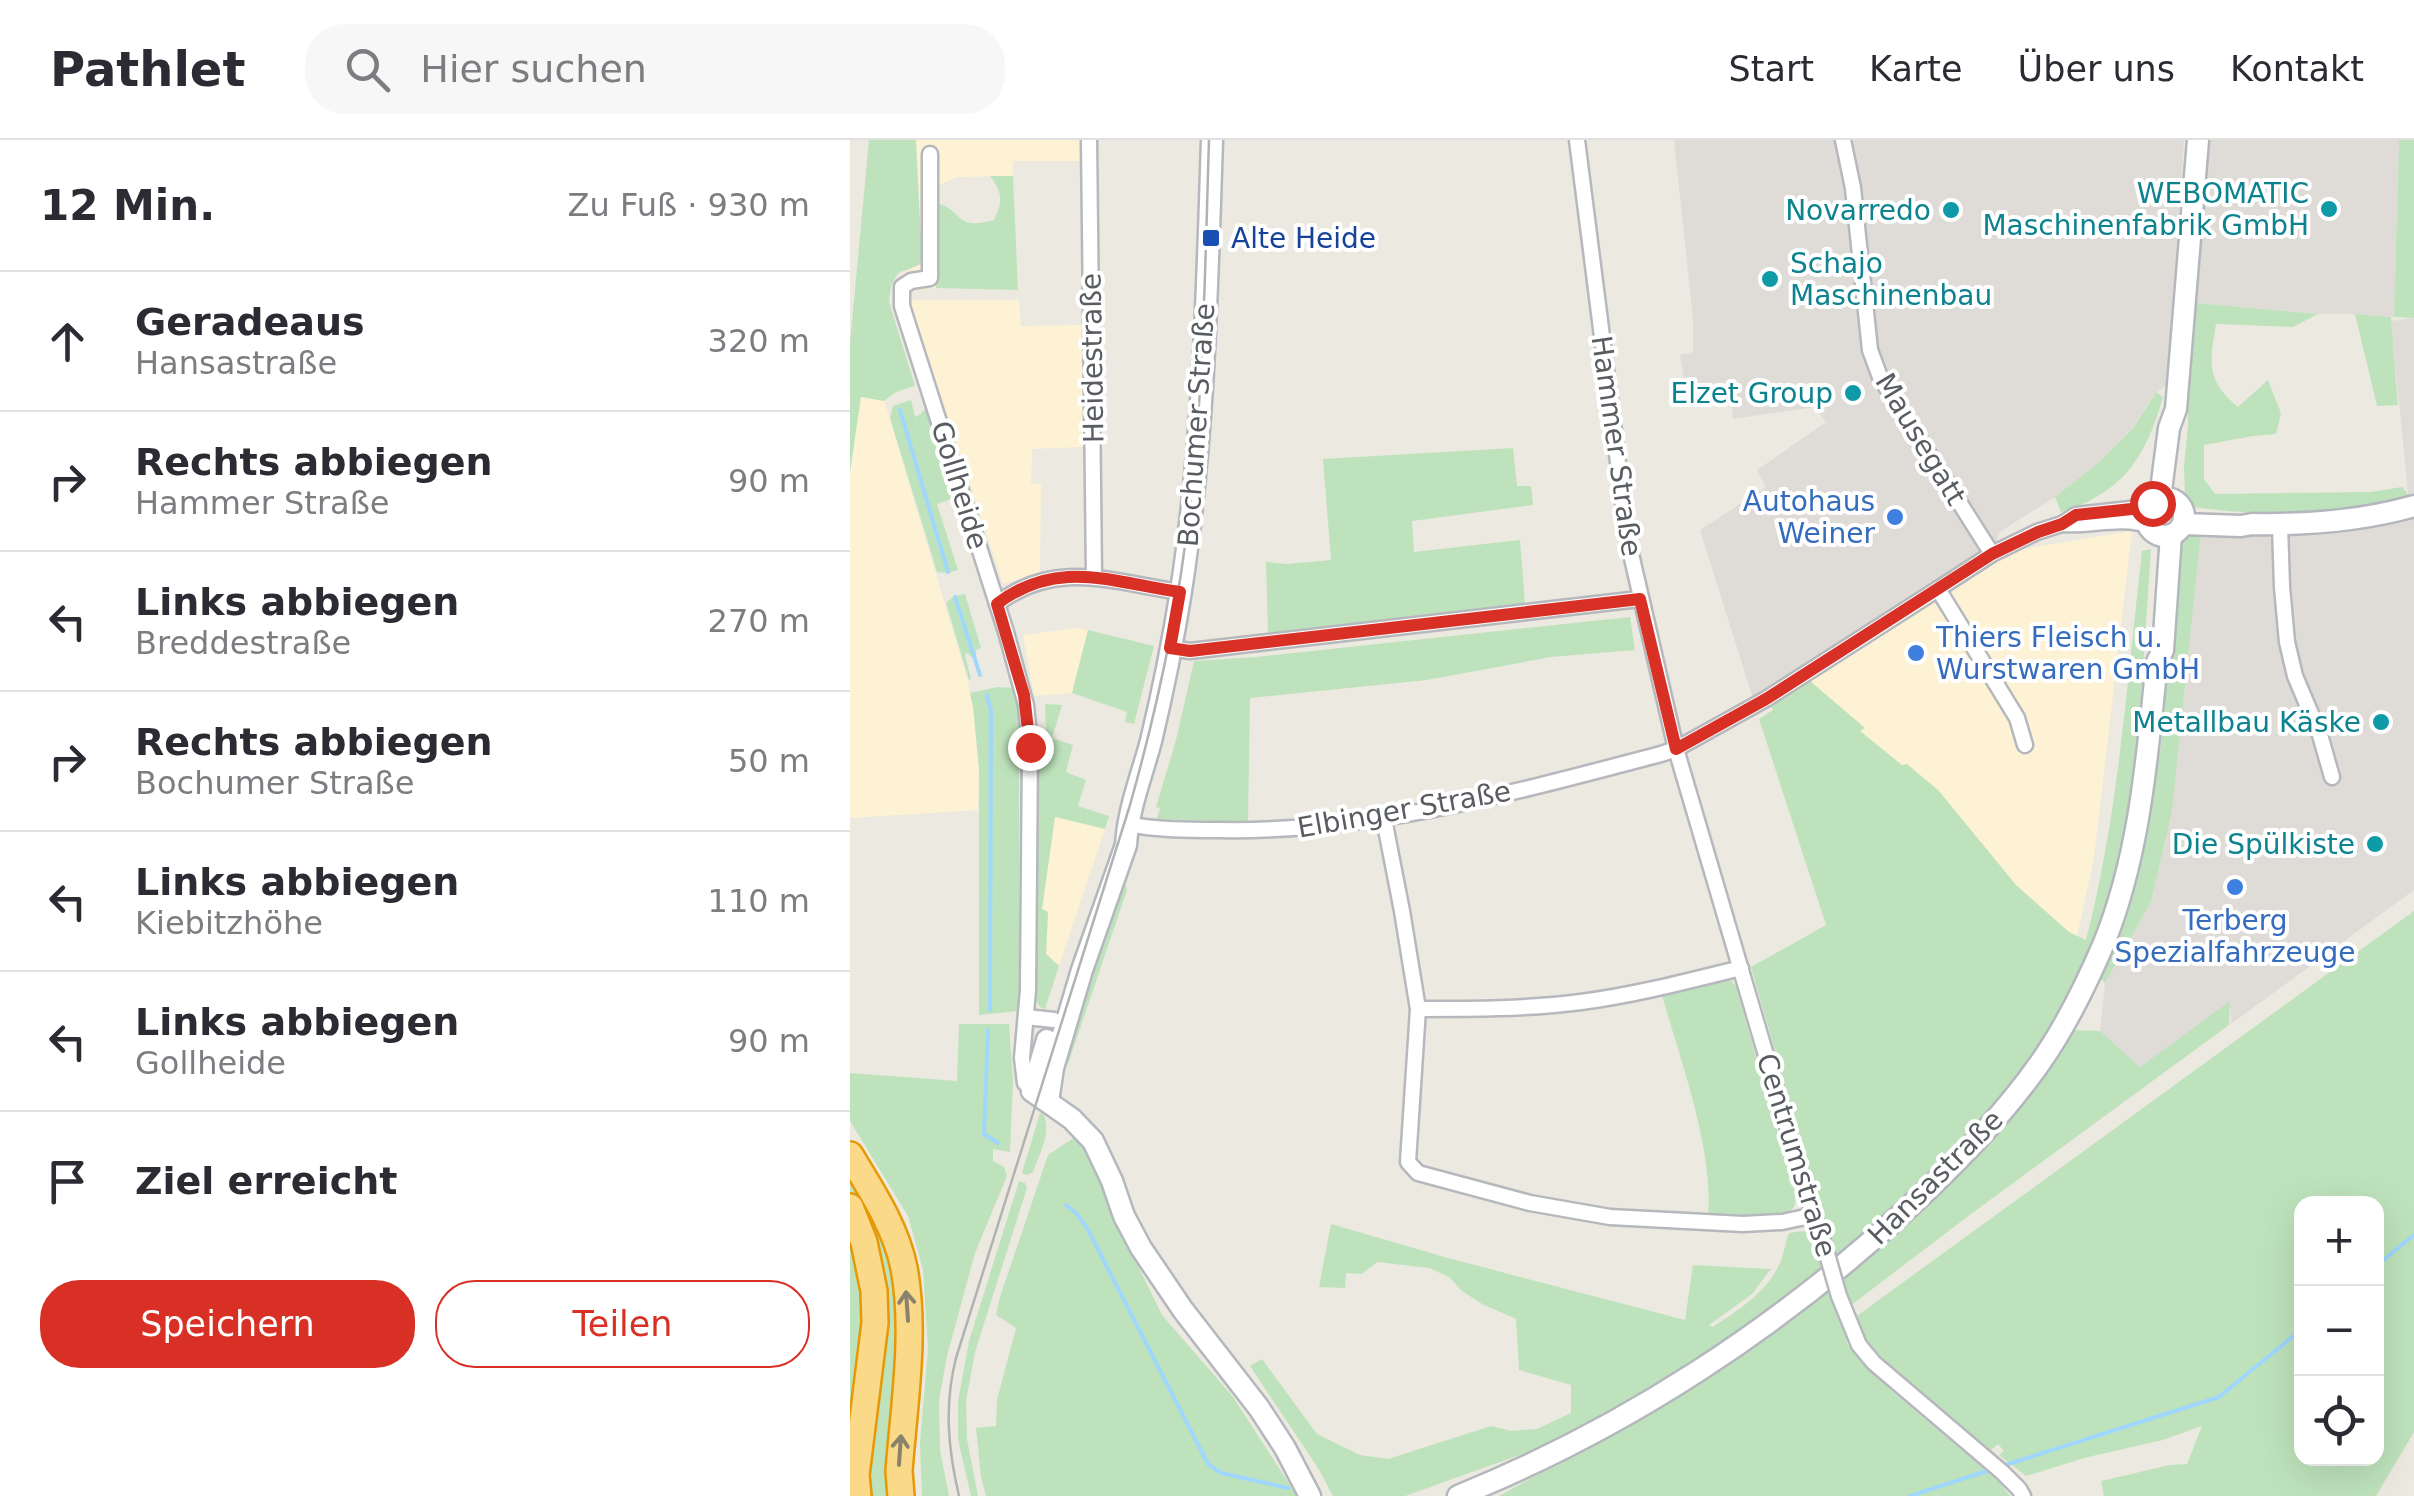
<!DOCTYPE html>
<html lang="de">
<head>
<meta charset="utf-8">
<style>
	body { margin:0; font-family:"DejaVu Sans",sans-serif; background:#f7f7f7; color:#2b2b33 }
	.controls { position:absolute; right:30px; bottom:30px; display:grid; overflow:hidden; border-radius:20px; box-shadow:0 10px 40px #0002 }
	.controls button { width:90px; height:90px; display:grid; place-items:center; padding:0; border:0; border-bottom:2px solid #e1e1e2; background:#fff; color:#2b2b33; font:50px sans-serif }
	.stop { position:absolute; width:30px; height:30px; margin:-22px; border:8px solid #d93025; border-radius:50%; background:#fff }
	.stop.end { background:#d93025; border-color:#fff; box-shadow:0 2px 10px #0008 }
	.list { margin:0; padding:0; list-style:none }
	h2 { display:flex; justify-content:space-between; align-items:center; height:130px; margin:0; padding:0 40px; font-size:42px }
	h2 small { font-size:32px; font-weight:400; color:#7c7c81 }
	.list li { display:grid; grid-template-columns:65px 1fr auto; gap:30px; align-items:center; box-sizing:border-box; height:140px; padding:0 40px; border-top:2px solid #e1e1e2 }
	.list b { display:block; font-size:38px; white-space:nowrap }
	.list p { margin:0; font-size:32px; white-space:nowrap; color:#7c7c81 }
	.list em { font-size:32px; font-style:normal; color:#7c7c81 }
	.actions { display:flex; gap:20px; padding:30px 40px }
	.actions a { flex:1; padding:22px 0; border:2px solid #d93025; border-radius:40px; text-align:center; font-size:35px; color:#d93025 }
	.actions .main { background:#d93025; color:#fff }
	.icon { flex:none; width:55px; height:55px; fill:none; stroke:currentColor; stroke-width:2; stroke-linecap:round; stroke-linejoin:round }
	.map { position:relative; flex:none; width:1564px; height:1356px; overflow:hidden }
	header { display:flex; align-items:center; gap:60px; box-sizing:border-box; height:140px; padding:0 50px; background:#fff; border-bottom:2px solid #e1e1e2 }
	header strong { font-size:48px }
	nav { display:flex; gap:55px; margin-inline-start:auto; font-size:35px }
	.search { width:700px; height:90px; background:#f7f7f7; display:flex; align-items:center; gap:25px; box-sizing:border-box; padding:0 35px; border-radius:40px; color:#7c7c81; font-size:38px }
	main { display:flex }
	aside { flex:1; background:#fff }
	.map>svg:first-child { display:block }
	.commercial { fill:#fdf2d4 }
	.industrial { fill:#dfdcd8 }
	.green { fill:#bee3bc; fill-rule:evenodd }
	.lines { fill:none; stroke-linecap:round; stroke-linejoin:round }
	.stream { stroke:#9fd7fd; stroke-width:4 }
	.street-casing { stroke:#b6b8bd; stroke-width:19 }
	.secondary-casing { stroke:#b4b7bd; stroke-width:25 }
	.highway-casing { stroke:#e69806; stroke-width:30 }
	.street { stroke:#fff; stroke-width:14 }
	.secondary { stroke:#fff; stroke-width:20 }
	.highway { stroke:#fad989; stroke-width:25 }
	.tram { stroke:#b1b2b2; stroke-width:2.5 }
	.street-bridge-casing { stroke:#b6b8bd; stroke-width:19; stroke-linecap:butt }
	.street-bridge { stroke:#fff; stroke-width:14 }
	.oneway { stroke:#89826d }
	.route { stroke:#d93025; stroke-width:12 }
	.culture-dot { fill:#0f9aa8; stroke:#fff; stroke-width:4 }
	.transit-dot { fill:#1a4fb4; stroke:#fff; stroke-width:4 }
	.shop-dot { fill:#3f7fe0; stroke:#fff; stroke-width:4 }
	.labels { text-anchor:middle; stroke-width:8; stroke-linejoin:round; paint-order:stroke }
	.culture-label { font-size:28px; fill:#0d838f; stroke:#fff; text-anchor:end }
	.transit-label { font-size:28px; fill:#164399; stroke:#fff; text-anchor:start }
	.street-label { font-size:28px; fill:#595d61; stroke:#fff }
	.shop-label { font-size:28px; fill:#366cbe; stroke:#fff; text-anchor:end }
</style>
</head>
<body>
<header>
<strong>Pathlet</strong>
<div class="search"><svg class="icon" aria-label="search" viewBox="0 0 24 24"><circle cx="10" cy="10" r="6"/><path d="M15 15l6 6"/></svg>Hier suchen</div>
<nav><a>Start</a><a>Karte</a><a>Über uns</a><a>Kontakt</a></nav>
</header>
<main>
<aside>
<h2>12 Min.<small>Zu Fuß · 930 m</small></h2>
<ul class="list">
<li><svg class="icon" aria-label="ahead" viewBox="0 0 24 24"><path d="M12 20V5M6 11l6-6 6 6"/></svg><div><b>Geradeaus</b><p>Hansastraße</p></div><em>320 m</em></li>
<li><svg class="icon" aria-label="right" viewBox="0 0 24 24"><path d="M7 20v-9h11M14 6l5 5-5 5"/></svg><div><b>Rechts abbiegen</b><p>Hammer Straße</p></div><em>90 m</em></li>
<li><svg class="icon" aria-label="left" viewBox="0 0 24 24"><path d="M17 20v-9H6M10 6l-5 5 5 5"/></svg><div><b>Links abbiegen</b><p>Breddestraße</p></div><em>270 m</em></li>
<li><svg class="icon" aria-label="right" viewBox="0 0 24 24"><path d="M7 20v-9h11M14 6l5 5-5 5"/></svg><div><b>Rechts abbiegen</b><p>Bochumer Straße</p></div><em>50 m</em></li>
<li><svg class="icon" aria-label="left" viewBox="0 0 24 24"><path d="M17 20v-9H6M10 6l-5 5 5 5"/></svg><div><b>Links abbiegen</b><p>Kiebitzhöhe</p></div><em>110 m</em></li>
<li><svg class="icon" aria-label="left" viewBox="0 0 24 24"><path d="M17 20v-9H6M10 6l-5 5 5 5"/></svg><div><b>Links abbiegen</b><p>Gollheide</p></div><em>90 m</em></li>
<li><svg class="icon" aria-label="arrive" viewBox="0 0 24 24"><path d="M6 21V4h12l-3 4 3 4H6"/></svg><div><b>Ziel erreicht</b></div></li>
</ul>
<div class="actions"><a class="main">Speichern</a><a>Teilen</a></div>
</aside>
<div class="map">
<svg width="1564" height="1356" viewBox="0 0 1564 1356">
	<rect width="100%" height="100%" fill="#ece9e0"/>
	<!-- commercial -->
	<g class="commercial">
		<path d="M66,0H230V21H163V36L107,37L87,46L88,147L58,152L50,135L69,125Z"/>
		<path d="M59,160H169L171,186L232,185L233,307L182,309L181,343L191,344L190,433L153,444Z"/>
		<path d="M11,250L33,256L117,538L123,566L129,629L128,670L0,678V332Z"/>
		<path d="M1282,391L1244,718L1227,796L1219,792L1166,745L1088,650L1052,626L1010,591L1014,588L953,535L1142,414Z"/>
		<path d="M226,488L238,490L222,553L184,556L173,495Z"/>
		<path d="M205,676L255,689L209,826L196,814L198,773L192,769Z"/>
	</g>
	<!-- industrial -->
	<g class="industrial">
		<path d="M824,0H1334L1317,245L1304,254L1284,286L1249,322L1205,357L1150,392L1142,414L905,565L850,390L916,347L907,330L976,282L965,267L883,279L880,242L835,246L830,215L843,212V179Z"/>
		<path d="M1358,0H1549L1544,177L1505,174H1468L1347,163Z"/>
		<path d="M1564,178V750L1381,884L1380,862L1290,928L1250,891L1255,843L1301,762L1322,672L1351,392L1411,396L1539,383L1558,353L1541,181Z"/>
	</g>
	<!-- green -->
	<g class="green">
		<path d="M19,0H66L72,120L69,125L48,133L41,146L39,162L65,246L46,252L34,261L11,257L0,332V203Z"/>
		<path d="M1549,0H1564V178L1544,177Z"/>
		<path d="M140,36H163L168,150L86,148L87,63C114,70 103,91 144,80C153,62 153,53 140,36Z"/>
		<path d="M1347,163L1468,174L1443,187L1366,184C1360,222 1355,239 1388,267L1418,240L1431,273L1426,294L1403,296L1354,305V339L1365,354L1521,352L1552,347L1558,354C1521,383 1390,374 1343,367L1335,355L1334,327L1338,284L1337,236L1343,171Z"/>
		<path d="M1505,174L1541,177L1548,265L1527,266Z"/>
		<path d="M1306,252L1313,257C1296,317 1273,353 1211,372L1205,357L1249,322L1284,287Z"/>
		<path d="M61,260L65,277L71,274L76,267L104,358L87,364L108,430L97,433L87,432L40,278L43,266Z"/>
		<path d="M663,308L667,346H681L683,365L562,381L564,412L670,400L675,464L418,493L416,422L437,424L481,420L473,319Z"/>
		<path d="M1338,391L1351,392L1322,672L1301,762L1255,843L1249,837L1292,707L1311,606L1331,399Z"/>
		<path d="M1301,409L1286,635L1275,699L1247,806L1206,888L1137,981L986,1123L901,827L976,785L909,579L923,570L921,565L953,535L1015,588L1010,591L1052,625L1057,624L1088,650L1166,745L1219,792L1236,800C1269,672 1277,541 1292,411Z"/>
		<path d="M115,454L131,508L126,510V515L121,517L118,513L115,515L121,539L119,540L96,463L104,456Z"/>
		<path d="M780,477L785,510L701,517L577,540L400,558L398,682L307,679L310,668L306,667L326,600L344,521L406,517Z"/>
		<path d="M238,490L304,506L284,584L275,582L277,572L222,553Z"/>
		<path d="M147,547L165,548L169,571V871L129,875V629L123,567L120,553Z"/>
		<path d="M195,564L212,565L202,598L223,605L216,632L236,640L228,666L259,676L255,689L205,677L192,769L198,772L196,814L209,826L195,869L190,867L187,862L186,593L196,592Z"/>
		<path d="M272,742L275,744L277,750L218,924L212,925Z"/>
		<path d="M1564,771V1292L1526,1356H1254L1251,1341L1320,1325L1337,1324L1352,1286L1313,1300L1238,1317L1176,1336L1149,1315L1154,1311L1148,1304L1139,1312L1025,1216L1004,1178ZM1452,1064H1526V1318H1452Z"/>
		<path d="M868,839L882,841L886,847L946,1056C945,1064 946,1066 940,1071C928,1080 874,1077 858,1077C864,1008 830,920 811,852Z"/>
		<path d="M1380,861L1379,885L1121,1074L1000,1166L989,1137L1218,890L1250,891L1290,927Z"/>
		<path d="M109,884H159L163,940L160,1012L143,1009V1021L154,1027L157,1036L125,1113L97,1216L89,1260L90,1310L99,1356H72L70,1302L78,1209L73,1130L58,1076L0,981V933L107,941Z"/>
		<path d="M190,973L194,975C201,994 190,1013 183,1032L177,1035L172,1033Z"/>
		<path d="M225,997L247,1028L258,1064L312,1175L383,1257L447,1356H136L131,1337L126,1288L146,1286L147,1260L166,1188L146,1175L150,1157L198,1015Z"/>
		<path d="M0,1025L31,1085L49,1157L45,1356H17L19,1315L31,1238L36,1183L15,1149L0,1331Z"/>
		<path d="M169,1041L175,1043L177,1048L125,1212L116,1261L117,1299L128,1356H121L108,1300V1261L119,1201Z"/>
		<path d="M481,1084L598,1118L835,1180L843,1125L921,1129L902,1154L859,1185L863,1187C888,1170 916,1153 929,1125C934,1115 935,1103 939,1093L953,1091L963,1094L975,1132L852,1220L726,1295L555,1356H483L468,1328L400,1226L412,1219L467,1294L510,1315L538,1319L641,1286L661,1291L687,1289L721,1273V1245L669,1230L666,1179L632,1164L612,1151L599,1137L579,1128L527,1122L512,1134L496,1133L495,1148L469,1147Z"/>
		<path d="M980,1146L997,1190L995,1191L997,1203L1009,1219L1043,1252L1148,1341L1160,1356H649L730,1311L854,1237Z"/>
	</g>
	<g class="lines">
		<!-- stream -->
		<g class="stream">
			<path d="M50,270L98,432"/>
			<path d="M105,457L130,535"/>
			<path d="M137,555L141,571L140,870"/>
			<path d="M138,890L134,994L148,1003"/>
			<path d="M216,1065L227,1074L237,1088L358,1324L371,1333L438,1348"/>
			<path d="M1526,1126L1564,1095"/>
			<path d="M1152,1326L1369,1257L1452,1189"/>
			<path d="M1060,1356L1143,1329"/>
		</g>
		<!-- street casing -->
		<g class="street-casing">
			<g id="street">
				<path d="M239,0L244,436"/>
				<path d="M727,0L778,401L826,609L958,1058L977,1114"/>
				<path d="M993,0L1003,48L1020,210L1030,237L1142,414"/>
				<path d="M80,14V138L61,141L52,147V166L156,492L176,565L180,607L178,850L172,918L175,943L182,951"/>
				<path d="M1213,384C1241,386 1271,376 1298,385"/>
				<path d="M1430,385L1432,447L1437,502L1445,536L1470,595L1482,637"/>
				<path d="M147,464C206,418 265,443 331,452"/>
				<path d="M320,508L340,511L789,459"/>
				<path d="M1175,605L1167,578L1088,449L1142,414L1187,392L1212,384L1226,375L1298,367"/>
				<path d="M534,679L552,771L568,869L558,1022L568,1033L680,1063L760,1077L893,1084L932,1082L965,1075"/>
				<path d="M277,684C307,690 338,690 368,690C520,693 666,652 811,614L826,609L916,559L1088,449"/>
				<path d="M568,869C622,869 677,869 731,862C785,855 838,841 891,828"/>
				<path d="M176,877L204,880"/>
				<path d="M989,1156L1009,1205L1024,1223L1152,1332L1169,1349L1173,1356"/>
			</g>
		</g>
		<!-- secondary casing -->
		<g class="secondary-casing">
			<g id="secondary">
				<circle cx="1315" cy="377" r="19"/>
				<path d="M1310,358L1319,288L1326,269L1348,0"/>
				<path d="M1333,384L1391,386L1402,384C1457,385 1511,381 1564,366"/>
				<path d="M197,900L182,951L222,979L243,1001L262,1041L274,1076L291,1108L333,1170L409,1268L435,1308L460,1356"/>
				<path d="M198,961L203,928L232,830L276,705C278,669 292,635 301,601C313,551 323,501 331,451C354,301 357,151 362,0"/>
				<path d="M608,1356C774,1289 927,1189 1058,1068C1106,1024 1152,977 1190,923C1216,886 1236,845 1254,803C1290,714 1297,617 1307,522L1313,510L1321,395"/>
			</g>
		</g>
		<!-- highway casing -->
		<g class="highway-casing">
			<g id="highway">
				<path d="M0,1015C21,1050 46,1087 54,1128C66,1191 54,1266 49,1331L51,1356"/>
				<path d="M0,1067L14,1102L24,1151L25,1183L6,1335L8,1356"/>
			</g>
		</g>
		<!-- street -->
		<use href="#street" class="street"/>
		<!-- secondary -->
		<use href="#secondary" class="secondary"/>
		<!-- highway -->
		<use href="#highway" class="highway"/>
		<!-- tram -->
		<path class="tram" d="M109,1356C98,1309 94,1265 106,1218L280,665C307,569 328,472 339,373C354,250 355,124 359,0"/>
		<!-- street-bridge casing -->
		<g class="street-bridge-casing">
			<path id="street-bridge" d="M977,1114L989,1156"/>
		</g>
		<!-- street-bridge -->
		<use href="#street-bridge" class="street-bridge"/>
	</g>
	<!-- one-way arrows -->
	<defs><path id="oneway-shaft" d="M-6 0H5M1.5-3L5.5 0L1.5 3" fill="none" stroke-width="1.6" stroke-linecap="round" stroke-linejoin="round" transform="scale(2.5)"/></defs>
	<g class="oneway">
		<use href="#oneway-shaft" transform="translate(57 1166) rotate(-94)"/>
		<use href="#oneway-shaft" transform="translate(50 1310) rotate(-86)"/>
	</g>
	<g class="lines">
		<!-- route -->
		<path class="route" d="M180,607L174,555L147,464C208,417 264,443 330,452L320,508L340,511L790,459L826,609L916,559L1142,414L1188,392L1212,384L1226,375L1291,368L1298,367L1302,363"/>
	</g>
	<!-- markers -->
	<g class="culture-dot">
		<circle cx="1479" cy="69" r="10"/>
		<circle cx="1101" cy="70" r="10"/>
		<circle cx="920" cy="139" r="10"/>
		<circle cx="1003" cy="253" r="10"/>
		<circle cx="1531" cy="582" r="10"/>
		<circle cx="1525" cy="704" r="10"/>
	</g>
	<rect class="transit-dot" x="351" y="88" width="20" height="20" rx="5"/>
	<g class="shop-dot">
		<circle cx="1045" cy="377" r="10"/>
		<circle cx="1066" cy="513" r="10"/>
		<circle cx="1385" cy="747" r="10"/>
	</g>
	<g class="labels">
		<!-- culture labels -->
		<g class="culture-label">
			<text x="1459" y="63">WEBOMATIC<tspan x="1459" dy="32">Maschinenfabrik GmbH</tspan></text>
			<text x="1081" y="80">Novarredo</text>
			<text x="940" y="133" text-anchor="start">Schajo<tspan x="940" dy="32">Maschinenbau</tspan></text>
			<text x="983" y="263">Elzet Group</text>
			<text x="1511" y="592">Metallbau Käske</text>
			<text x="1505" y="714">Die Spülkiste</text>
		</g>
		<!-- transit labels -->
		<g class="transit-label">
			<text x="381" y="108">Alte Heide</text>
		</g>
		<!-- street labels -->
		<g class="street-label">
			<text transform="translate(242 218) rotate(-91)" y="10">Heidestraße</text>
			<text transform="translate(346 285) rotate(-86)" y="10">Bochumer Straße</text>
			<text transform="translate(1071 299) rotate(59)" y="10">Mausegatt</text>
			<text transform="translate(767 306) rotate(82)" y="10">Hammer Straße</text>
			<text transform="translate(110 345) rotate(73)" y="10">Gollheide</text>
			<text transform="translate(554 669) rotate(-10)" y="10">Elbinger Straße</text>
			<text transform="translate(947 1015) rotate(73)" y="10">Centrumstraße</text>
			<text transform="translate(1085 1037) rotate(-45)" y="10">Hansastraße</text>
		</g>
		<!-- shop labels -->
		<g class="shop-label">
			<text x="1025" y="371">Autohaus<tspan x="1025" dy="32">Weiner</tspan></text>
			<text x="1086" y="507" text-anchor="start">Thiers Fleisch u.<tspan x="1086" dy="32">Wurstwaren GmbH</tspan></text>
			<text x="1385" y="790" text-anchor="middle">Terberg<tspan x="1385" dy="32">Spezialfahrzeuge</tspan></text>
		</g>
	</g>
</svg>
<div class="controls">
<button>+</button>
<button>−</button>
<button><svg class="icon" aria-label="locate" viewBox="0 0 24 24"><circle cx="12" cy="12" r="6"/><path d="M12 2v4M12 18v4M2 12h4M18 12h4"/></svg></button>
</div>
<div class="stop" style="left:1302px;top:363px"></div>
<div class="stop end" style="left:180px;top:607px"></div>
</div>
</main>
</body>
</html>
